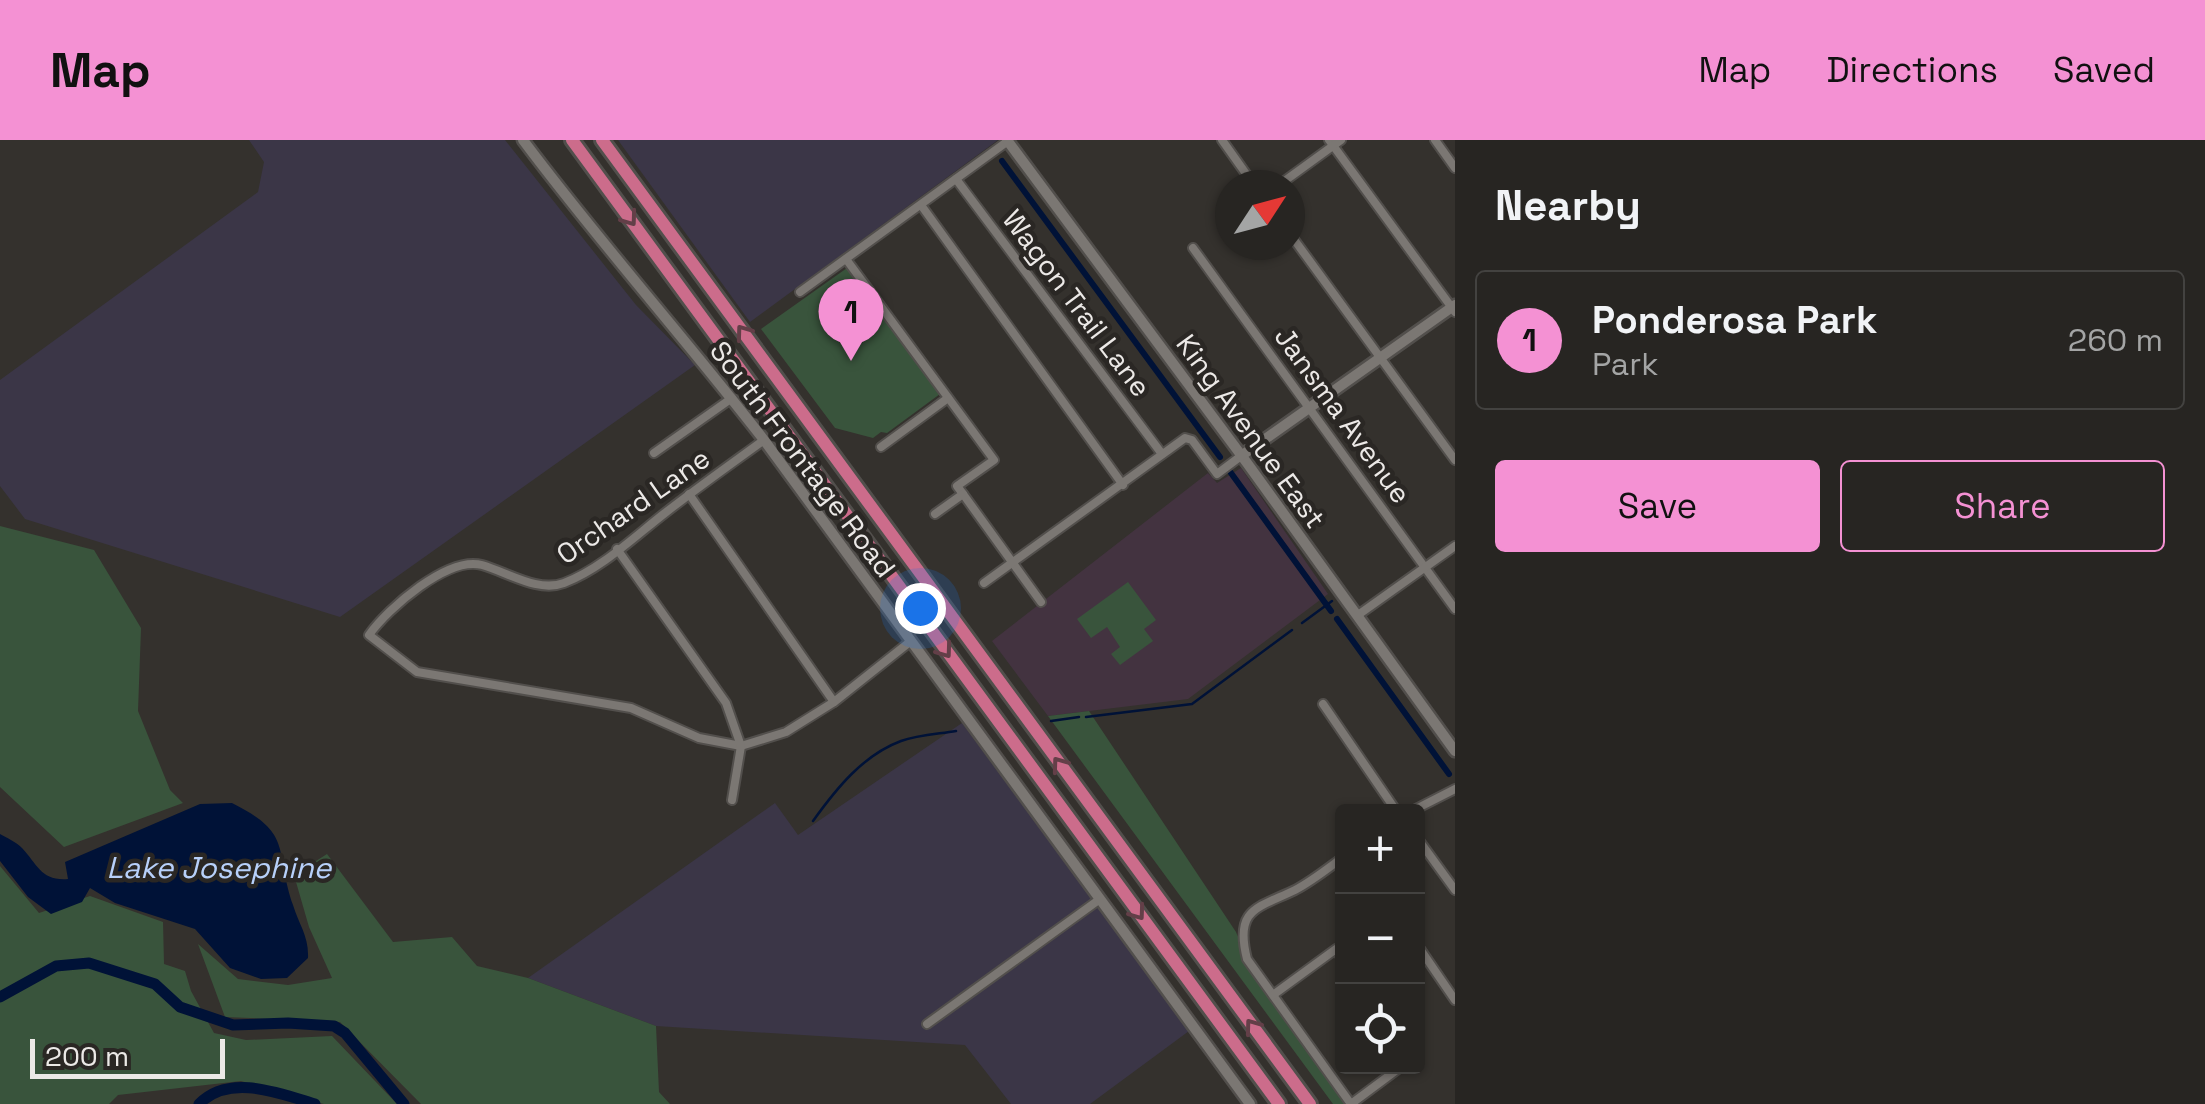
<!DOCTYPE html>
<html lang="en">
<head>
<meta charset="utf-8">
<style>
	body { margin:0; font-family:"Space Grotesk",sans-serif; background:#2f2d2a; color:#f1f3f6 }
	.controls { position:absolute; right:30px; bottom:30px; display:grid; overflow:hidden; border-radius:10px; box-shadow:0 2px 8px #0004 }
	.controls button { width:90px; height:90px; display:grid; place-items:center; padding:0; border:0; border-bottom:2px solid #434240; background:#272522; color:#f1f3f6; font:50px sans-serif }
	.compass { position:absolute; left:1215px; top:30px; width:90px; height:90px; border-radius:50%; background:#272522; box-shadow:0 2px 8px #0004; rotate:54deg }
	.scale { position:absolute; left:30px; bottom:25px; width:195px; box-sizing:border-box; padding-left:10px; border:5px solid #ece9e7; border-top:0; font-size:28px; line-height:35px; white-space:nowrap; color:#ece9e7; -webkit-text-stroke:8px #2a2724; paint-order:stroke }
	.you { position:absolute; left:920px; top:468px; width:35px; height:35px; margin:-25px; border:8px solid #fff; border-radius:50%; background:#1a73e8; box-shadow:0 0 0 15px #1a73e833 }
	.badge { display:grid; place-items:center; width:65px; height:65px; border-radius:50%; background:#f491d3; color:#111; font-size:32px; font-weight:700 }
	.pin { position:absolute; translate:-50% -82px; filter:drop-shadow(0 2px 5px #0008) }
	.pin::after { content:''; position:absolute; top:52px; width:35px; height:30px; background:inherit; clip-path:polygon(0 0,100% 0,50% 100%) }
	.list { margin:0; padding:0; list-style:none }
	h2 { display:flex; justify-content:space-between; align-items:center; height:130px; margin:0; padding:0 40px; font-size:42px }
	h2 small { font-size:32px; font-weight:400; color:#a4a5a5 }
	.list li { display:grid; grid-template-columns:65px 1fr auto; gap:30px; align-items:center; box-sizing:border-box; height:140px; margin:0 20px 20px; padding:0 20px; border:2px solid #434240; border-radius:10px }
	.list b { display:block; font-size:38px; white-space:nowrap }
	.list p { margin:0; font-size:32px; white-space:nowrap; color:#a4a5a5 }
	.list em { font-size:32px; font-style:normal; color:#a4a5a5 }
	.actions { display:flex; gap:20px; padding:30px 40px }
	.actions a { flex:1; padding:22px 0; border:2px solid #f491d3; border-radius:10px; text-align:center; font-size:35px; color:#f491d3 }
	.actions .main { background:#f491d3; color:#111 }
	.icon { flex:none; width:55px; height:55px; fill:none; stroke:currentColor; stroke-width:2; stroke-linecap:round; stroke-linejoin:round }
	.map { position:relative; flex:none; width:1455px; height:964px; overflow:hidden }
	header { display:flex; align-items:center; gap:60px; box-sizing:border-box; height:140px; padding:0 50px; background:#f491d3; color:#111 }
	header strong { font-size:48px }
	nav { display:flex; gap:55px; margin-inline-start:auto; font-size:35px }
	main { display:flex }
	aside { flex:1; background:#272522 }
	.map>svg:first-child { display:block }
	.commercial { fill:#3b3647 }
	.education { fill:#433340 }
	.green { fill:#39543c }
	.water { fill:#001237 }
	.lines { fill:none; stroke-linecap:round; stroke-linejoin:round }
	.stream { stroke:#001237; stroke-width:2.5 }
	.canal { stroke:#001237; stroke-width:6 }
	.river { stroke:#001237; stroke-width:11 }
	.street-casing { stroke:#524f4c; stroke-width:12 }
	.secondary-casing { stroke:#524f4c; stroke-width:15 }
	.highway-casing { stroke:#524f4c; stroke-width:18 }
	.street { stroke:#7b7773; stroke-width:8 }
	.secondary { stroke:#7b7773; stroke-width:10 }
	.highway { stroke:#cc6c8b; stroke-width:12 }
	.oneway { stroke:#633f48 }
	.labels { text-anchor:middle; stroke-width:9; stroke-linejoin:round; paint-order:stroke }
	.street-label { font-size:28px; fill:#ece9e7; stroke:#2a2724 }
	.water-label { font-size:30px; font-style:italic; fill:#b7d0fa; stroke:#2a2724 }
</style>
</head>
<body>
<header>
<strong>Map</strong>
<nav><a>Map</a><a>Directions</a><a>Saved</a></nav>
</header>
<main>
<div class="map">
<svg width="1455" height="964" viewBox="0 0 1455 964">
	<rect width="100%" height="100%" fill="#34312d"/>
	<!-- commercial -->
	<g class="commercial">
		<path d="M249,0H505L636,165L695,225L340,477L25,379L0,346V240L258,52L264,22Z"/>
		<path d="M618,0H998L750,182Z"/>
		<path d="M962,583L1189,891L1090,964H1011L965,905L656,886L528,838L775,663L798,695Z"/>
	</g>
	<!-- education -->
	<path class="education" d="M1241,328L1328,454L1188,559L1048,576L992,501L1208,333L1217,343Z"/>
	<!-- green -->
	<g class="green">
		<path d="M847,128L940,254L887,293L881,292L873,298L835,288L761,189Z"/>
		<path d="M0,386L94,410L141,488L138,571L170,650L183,663L64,707L0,647Z"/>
		<path d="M1128,442L1156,480L1144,489L1153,501L1120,525L1111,514L1120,507L1107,487L1091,498L1077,479Z"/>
		<path d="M1089,571L1236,792L1247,819L1346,964H1333L1048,576Z"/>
		<path d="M327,714L393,802L452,797L477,826L528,838L656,886L659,952L670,964H421L340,882L225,877L198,804L238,839L288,845L332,838L309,787L294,735Z"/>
		<path d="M0,726L39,773L90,756L163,782L164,824L185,831L191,851L214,893L246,900L332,896L397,964H324L241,941L118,955L109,964H0Z"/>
	</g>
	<!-- water -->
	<path class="water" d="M232,663C294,694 274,709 293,765C299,785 309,796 308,818L287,838L261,839L230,828L195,789L115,763L90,748L82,762L51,774L28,757L0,721V694C7,698 16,702 22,708C38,725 41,741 68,739L65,722L200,664Z"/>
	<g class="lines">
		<!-- stream -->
		<g class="stream">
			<path d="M1302,483L1332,461"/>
			<path d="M1086,577L1192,564L1292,490"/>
			<path d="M1051,581L1079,577"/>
			<path d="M813,681C836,649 863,615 901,601C918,595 938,594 956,591"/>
		</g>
		<!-- canal -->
		<g class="canal">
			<path d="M1002,21L1220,317"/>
			<path d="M1231,333L1331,471"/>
			<path d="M1337,479L1449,634"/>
		</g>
		<!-- river -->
		<g class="river">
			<path d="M0,857L56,826L89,823L155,844L180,867L233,885L288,883L334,886L345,893L404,964"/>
			<path d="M199,964C229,933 279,953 315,964"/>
		</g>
		<!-- street casing -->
		<g class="street-casing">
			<g id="street">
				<path d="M1222,0L1254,45"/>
				<path d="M1329,0L1455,172"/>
				<path d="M1435,0L1455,28"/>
				<path d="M956,39L1162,314"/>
				<path d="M1279,45L1341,0"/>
				<path d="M921,65L1123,345"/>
				<path d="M1290,94L1455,320"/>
				<path d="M1193,108L1455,469"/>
				<path d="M846,119L994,320L957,346L963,354L935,374"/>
				<path d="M800,152L1008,1"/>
				<path d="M764,300C731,324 697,348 665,373C634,397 601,429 564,443C538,453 507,432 482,425C448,416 388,468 369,495L417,532L631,568L699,598L741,606L786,592L834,562L911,501"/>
				<path d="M881,307L948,258"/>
				<path d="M654,313L732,258"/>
				<path d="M689,354L834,562"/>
				<path d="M963,354L1041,462"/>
				<path d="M617,409L726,563L741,606L732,660"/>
				<path d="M984,443L1185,298L1192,300L1217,334L1241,316"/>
				<path d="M1358,475L1455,406"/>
				<path d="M1323,564L1397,672"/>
				<path d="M1410,672L1455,649"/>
				<path d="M1418,699L1455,750"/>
				<path d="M1342,718C1327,729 1312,741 1295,750C1258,768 1234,768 1247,819L1351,964"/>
				<path d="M1418,806L1455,860"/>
				<path d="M1273,855L1336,809L1342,819"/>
				<path d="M927,884L1100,759"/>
				<path d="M1351,964L1402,926"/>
			</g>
		</g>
		<!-- secondary casing -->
		<g class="secondary-casing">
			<g id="secondary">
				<path d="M523,0C600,103 685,198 764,300L1250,964"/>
				<path d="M1007,0L1247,323L1455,611"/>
				<path d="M1241,316L1455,165"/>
			</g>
		</g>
		<!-- highway casing -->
		<g class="highway-casing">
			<g id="highway">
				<path d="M572,0L1279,964"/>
				<path d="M602,0L1310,964"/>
			</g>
		</g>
		<!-- street -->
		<use href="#street" class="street"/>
		<!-- secondary -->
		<use href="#secondary" class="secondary"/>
		<!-- highway -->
		<use href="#highway" class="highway"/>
	</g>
	<!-- one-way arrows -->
	<defs><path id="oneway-chevron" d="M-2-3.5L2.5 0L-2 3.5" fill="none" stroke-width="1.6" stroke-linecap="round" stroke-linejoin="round" transform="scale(2.5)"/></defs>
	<g class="oneway">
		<use href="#oneway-chevron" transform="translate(630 79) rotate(54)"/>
		<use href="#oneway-chevron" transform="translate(743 192) rotate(-126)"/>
		<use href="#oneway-chevron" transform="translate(945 511) rotate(54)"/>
		<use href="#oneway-chevron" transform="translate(1059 624) rotate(-126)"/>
		<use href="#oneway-chevron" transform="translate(1138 773) rotate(54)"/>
		<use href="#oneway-chevron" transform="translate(1252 886) rotate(-126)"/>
	</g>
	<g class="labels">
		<!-- street labels -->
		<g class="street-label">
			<text transform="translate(1077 163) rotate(53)" y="10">Wagon Trail Lane</text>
			<text transform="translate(1343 275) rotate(54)" y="10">Jansma Avenue</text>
			<text transform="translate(1251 291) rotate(54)" y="10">King Avenue East</text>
			<text transform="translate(803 319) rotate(53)" y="10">South Frontage Road</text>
			<text transform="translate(633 366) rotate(-35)" y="10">Orchard Lane</text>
		</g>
		<!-- water labels -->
		<g class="water-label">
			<text x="219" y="738">Lake Josephine</text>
		</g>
	</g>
</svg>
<div class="controls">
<button>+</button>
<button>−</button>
<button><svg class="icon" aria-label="locate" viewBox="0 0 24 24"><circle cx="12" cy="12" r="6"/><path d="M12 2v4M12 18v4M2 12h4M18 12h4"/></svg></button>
</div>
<svg class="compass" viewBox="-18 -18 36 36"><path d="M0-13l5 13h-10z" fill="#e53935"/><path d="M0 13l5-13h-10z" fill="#a4a5a5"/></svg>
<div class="scale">200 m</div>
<div class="you"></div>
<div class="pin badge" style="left:851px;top:221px">1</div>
</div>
<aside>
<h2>Nearby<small></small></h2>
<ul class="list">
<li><span class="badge">1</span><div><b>Ponderosa Park</b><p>Park</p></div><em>260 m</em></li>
</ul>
<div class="actions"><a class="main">Save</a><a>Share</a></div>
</aside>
</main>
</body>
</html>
